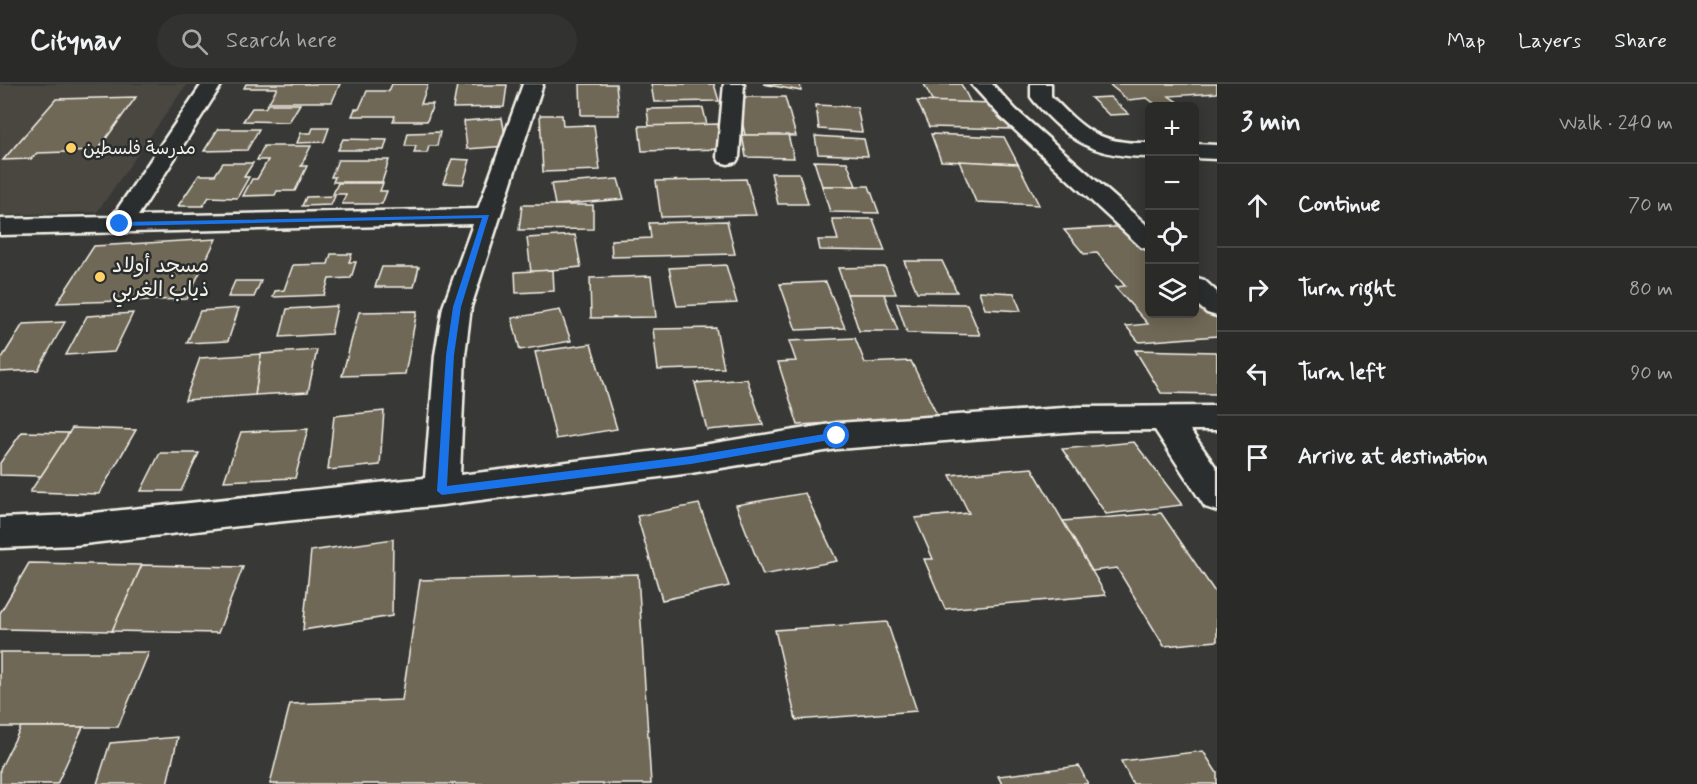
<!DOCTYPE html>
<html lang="en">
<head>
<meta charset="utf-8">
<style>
	body { margin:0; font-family:Mynerve,"Playpen Sans Arabic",sans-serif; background:#323330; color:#f1f3f6 }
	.controls { position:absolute; right:18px; top:18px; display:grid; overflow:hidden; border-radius:9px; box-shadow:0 3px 15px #0003 }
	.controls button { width:54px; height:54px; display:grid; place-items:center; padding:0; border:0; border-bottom:2px solid #464745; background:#2a2b28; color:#f1f3f6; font:30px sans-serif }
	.stop { position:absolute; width:18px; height:18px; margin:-14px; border:4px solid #1a73e8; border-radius:50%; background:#fff }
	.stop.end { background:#1a73e8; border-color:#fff; box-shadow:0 2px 6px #0008 }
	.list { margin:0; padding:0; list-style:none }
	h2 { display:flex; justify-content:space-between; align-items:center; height:78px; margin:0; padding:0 24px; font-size:26px }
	h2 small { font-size:20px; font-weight:400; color:#a5a7a8 }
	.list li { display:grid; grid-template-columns:39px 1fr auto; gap:18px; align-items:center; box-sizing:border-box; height:84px; padding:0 24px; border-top:2px solid #464745 }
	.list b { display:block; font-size:22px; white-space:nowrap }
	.list em { font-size:20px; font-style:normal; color:#a5a7a8 }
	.icon { flex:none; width:33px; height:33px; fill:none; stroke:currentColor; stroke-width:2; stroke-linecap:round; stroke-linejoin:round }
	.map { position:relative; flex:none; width:1217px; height:700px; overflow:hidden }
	header { display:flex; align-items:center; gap:36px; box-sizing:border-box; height:84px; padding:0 30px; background:#2a2b28; border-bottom:2px solid #464745 }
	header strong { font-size:28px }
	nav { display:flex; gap:33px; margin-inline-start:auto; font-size:21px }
	.search { width:420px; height:54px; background:#323330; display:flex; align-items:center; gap:15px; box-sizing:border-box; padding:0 21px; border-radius:33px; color:#a5a7a8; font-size:22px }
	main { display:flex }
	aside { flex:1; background:#2a2b28 }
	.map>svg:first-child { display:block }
	.built { fill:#494740 }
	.building { fill:#706757; stroke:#f4f1e8; stroke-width:1.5 }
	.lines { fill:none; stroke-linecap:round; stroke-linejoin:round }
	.street-casing { stroke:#f4f1e8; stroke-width:5 }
	.street { fill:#2a2d2e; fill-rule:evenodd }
	.route { fill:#1a73e8 }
	.poi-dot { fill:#ffd166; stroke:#2a2d2e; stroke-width:2 }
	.labels { text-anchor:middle; stroke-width:5; stroke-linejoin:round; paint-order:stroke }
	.far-poi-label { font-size:18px; fill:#f4f1e8; stroke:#2a2d2e; text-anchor:start }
	.poi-label { font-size:21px; fill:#f4f1e8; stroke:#2a2d2e; text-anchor:start }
</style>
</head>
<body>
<header>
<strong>Citynav</strong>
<div class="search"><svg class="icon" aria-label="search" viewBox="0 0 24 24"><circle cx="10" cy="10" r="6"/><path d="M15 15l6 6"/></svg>Search here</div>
<nav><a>Map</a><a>Layers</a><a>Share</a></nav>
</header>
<main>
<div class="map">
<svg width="1217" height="700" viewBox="0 0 1217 700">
	<rect width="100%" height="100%" fill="#383936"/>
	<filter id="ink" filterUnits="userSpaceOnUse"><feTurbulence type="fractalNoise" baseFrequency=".0167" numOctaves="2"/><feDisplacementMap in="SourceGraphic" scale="12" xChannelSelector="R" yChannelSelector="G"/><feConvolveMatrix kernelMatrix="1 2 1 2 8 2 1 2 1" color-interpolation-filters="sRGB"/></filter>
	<g filter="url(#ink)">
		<!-- built -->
		<path class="built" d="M0,0H187L97,128L0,131Z"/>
		<!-- building -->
		<g class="building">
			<path d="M246,0H340L332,18H269L277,4H244Z"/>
			<path d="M392,0H428L421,20H433L427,37H393L395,32H352L355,25H359L367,7H389Z"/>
			<path d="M580,0H616L619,31H581Z"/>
			<path d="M651,0H714L719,17L654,18Z"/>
			<path d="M763,0H800L801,7Z"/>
			<path d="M924,0H961L971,19L933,18Z"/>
			<path d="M1109,0H1217V9L1169,12L1183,22H1158L1147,14L1128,16Z"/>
			<path d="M457,1H507L504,23L453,24Z"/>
			<path d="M136,13L97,67L37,69L31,75L3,76L56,15Z"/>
			<path d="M737,13H785L796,52L745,51Z"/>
			<path d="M1110,13L1129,30L1109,31L1091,14Z"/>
			<path d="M917,17L996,19L1012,45L929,43Z"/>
			<path d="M268,20H300L289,38L243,37L252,24H265Z"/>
			<path d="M816,21L857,23L862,48L819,45Z"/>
			<path d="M703,24L707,41L649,42L647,25Z"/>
			<path d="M540,31H562L563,42L594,41L600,86L543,88Z"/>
			<path d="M502,34L507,62L467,65L464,37Z"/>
			<path d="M719,40L725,65L642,67L639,42Z"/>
			<path d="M313,44H329L324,58L297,59L301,49H311Z"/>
			<path d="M218,45H259L247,66L204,67Z"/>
			<path d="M440,48L437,62H429L427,69H414L416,62H405L408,49Z"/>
			<path d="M931,50L1004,53L1018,80L941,77Z"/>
			<path d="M742,51H788L794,74L746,73Z"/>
			<path d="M815,52L864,55L868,72L818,70Z"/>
			<path d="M343,55L387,56L384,66H338Z"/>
			<path d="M264,62H311L301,82H307L295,107H277L275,111L243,112L252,95H257L268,76H257Z"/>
			<path d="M452,75L470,76L463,100L443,99Z"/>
			<path d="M338,76H389L382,98H333L335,93H331Z"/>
			<path d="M814,77L847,78L856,102H822Z"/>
			<path d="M959,77L1018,80L1039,121L976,118Z"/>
			<path d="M223,79H253L244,93H249L237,114L209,113L203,122H178L199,91H215Z"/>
			<path d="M771,89H799L808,120H778Z"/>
			<path d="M618,95L624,115L555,121L551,100Z"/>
			<path d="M746,95L756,131L661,133L656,97Z"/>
			<path d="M338,99H383L380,107H387L382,120H342L346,110H333Z"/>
			<path d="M822,102H869L879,129L830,128Z"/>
			<path d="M335,112L331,121L302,122L306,113Z"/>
			<path d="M522,121H593V145L519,146Z"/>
			<path d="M832,135H873L885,167L820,166L818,156H838Z"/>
			<path d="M727,137L735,170L612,173L611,156L651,154L649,139Z"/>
			<path d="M1132,142L1150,161V230H1194V208L1217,232V252L1139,258L1126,242L1148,240L1115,203L1125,202L1097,169L1084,170L1064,146Z"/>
			<path d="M575,151L581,183L531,188L527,154Z"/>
			<path d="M216,155L187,215L57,219L94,162Z"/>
			<path d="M331,170H352L349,178H356L351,194L329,195L324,211L273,213L275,207L284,206L293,181L328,180Z"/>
			<path d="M904,177H942L957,208H917Z"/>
			<path d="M726,181L737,219L677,222L669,184Z"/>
			<path d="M382,183H419L414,203H375Z"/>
			<path d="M885,183L896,210H847L838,184Z"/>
			<path d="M553,186L554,207L516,209L515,188Z"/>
			<path d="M651,192L656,233L591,234L590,194Z"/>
			<path d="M235,197H261L254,213H228Z"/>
			<path d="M826,198L845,244L796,246L780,200Z"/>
			<path d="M979,207L1014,209L1021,227L985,225Z"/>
			<path d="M847,210H884L898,247H859Z"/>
			<path d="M897,219L967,220L980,251L907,249Z"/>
			<path d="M337,222L331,250L280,253L287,225Z"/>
			<path d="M239,224L228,257L187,259L200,227Z"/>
			<path d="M560,226L571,257L520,266L512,234Z"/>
			<path d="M417,227L405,290L342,292L359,228Z"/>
			<path d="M133,229L114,268L66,271L87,232Z"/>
			<path d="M65,238L38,286L0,288V277L23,240Z"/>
			<path d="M716,244L724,284L658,286L653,245Z"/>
			<path d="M855,254L865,279L911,277L938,333L798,341L778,278L796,277L789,257Z"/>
			<path d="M591,260L617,345L556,355L535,268Z"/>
			<path d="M317,266L308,308L255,311L261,270Z"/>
			<path d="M1135,266L1215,268L1217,271V310L1161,309Z"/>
			<path d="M261,270L255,311L185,316L200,274Z"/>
			<path d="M747,295L763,341L707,346L695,299Z"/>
			<path d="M384,327L380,381L328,386L334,332Z"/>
			<path d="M72,344L136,346L99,410L30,408Z"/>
			<path d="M308,345L295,394L224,397L241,348Z"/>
			<path d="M22,348L69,349L41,392L0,391V379Z"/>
			<path d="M1134,358L1182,421L1106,430L1062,365Z"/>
			<path d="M160,369H199L181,407H141Z"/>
			<path d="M1032,384L1106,511L945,525L924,475H933L915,434L969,429L950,391Z"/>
			<path d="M805,409L837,477L763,491L736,421Z"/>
			<path d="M699,420L729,502L662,516L637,432Z"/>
			<path d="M1161,429L1217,511V557L1164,562L1117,484L1092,487L1063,437Z"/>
			<path d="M393,455L392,532L303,546L311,467Z"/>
			<path d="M29,479L142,481L112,547L0,545V529Z"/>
			<path d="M142,481L243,483L218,549L112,547Z"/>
			<path d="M638,490L651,700H270L290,620L402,616L420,496Z"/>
			<path d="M887,538L917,627L796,636L775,546Z"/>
			<path d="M0,568H149L118,643H0Z"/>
			<path d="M21,643H83L57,700H0V685Z"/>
			<path d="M178,653L167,700H97L110,659Z"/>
			<path d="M1203,667L1217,689V700H1133L1121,677Z"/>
			<path d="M1079,682L1088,700H1002L998,692Z"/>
		</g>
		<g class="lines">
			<!-- street casing -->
			<g class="street-casing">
				<g id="street">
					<path d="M202,0H222L138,132L478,125L523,0H543L471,223L465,271L460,391L691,363L837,339L1079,323L1217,322V346H1190L1217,385V427L1205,423L1155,346L1079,347L837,365L691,389L442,421L265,439L75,461L0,464V434L75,431L425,394L435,271L443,223L473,140L0,151V135L112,133Z"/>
					<path d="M724,0H744L739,73L736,78L728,80L720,78L717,73Z"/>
					<path d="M971,0H992L1016,26L1150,144V166L1141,163L1002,34Z"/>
					<path d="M1031,0H1051V12C1085,47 1099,60 1150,59V73C1093,73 1071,58 1034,17L1031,13Z"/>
					<path d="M1194,60L1217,61V75L1194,74Z"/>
					<path d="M1194,193L1204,196L1217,208V232L1207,229L1194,218Z"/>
				</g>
			</g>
			<!-- street -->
			<use href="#street" class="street"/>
		</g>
	</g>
	<!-- route -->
	<path class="route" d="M489,131L461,223L454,271L447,402L691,372L837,348L842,352L841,354L691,380L442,411L437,407L446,271L453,223L482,134L120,142L116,140L120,138Z"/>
	<!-- markers -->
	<g class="poi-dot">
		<circle cx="71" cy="64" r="6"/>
		<circle cx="100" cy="193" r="6"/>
	</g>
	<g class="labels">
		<!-- far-poi labels -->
		<g class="far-poi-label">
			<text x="83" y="70">مدرسة فلسطين</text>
		</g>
		<!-- poi labels -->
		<g class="poi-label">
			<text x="112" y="188">مسجد أولاد<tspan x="112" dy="24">ذياب الغربي</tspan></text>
		</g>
	</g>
</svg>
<div class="controls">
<button>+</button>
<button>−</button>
<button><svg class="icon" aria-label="locate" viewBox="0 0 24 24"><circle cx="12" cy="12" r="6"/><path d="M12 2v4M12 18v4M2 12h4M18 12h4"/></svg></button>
<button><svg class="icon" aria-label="layers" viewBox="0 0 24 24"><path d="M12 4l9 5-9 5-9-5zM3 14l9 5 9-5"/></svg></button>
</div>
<div class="stop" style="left:837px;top:352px"></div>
<div class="stop end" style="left:120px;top:140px"></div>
</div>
<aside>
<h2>3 min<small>Walk · 240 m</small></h2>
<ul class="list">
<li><svg class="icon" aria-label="ahead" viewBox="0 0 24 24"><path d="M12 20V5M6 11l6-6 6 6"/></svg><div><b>Continue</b></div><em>70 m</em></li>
<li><svg class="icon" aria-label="right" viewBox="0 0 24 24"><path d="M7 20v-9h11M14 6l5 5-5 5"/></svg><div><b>Turn right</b></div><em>80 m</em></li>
<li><svg class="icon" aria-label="left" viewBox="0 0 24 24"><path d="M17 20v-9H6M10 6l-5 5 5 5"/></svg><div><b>Turn left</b></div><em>90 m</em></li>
<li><svg class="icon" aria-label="arrive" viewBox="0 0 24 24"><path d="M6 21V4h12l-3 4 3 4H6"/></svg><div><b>Arrive at destination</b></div></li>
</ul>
</aside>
</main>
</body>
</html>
